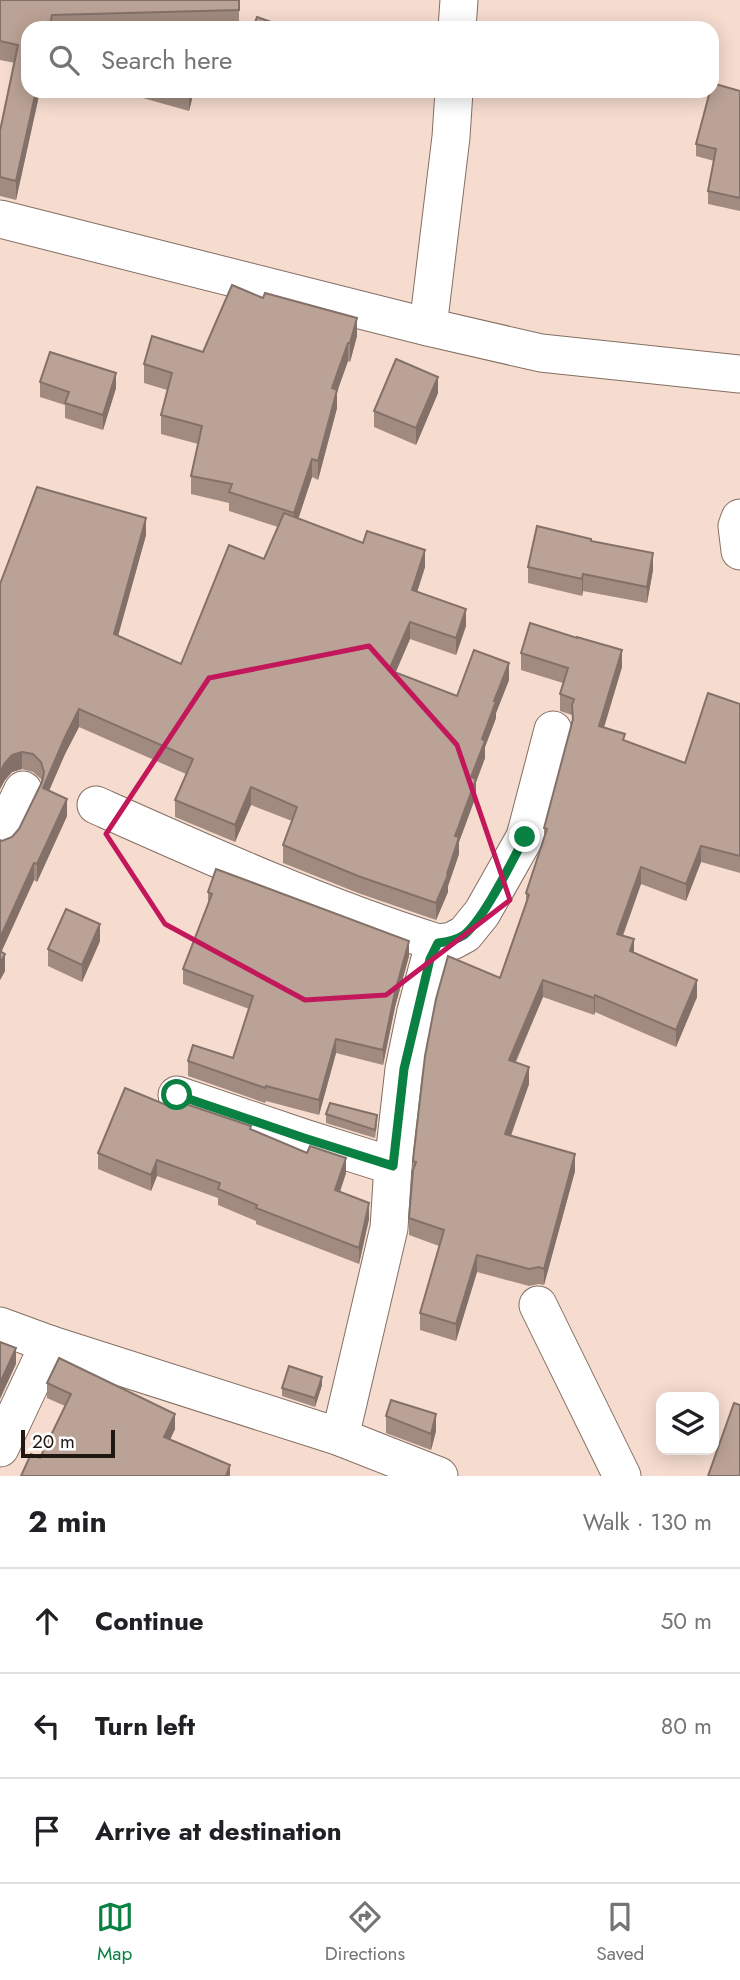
<!DOCTYPE html>
<html lang="en">
<head>
<meta charset="utf-8">
<style>
	body { margin:0; font-family:Jost,sans-serif; background:#f2f2f2; color:#202124 }
	.controls { position:absolute; right:21px; bottom:21px; display:grid; overflow:hidden; border-radius:14px; box-shadow:0 4px 18px #0003 }
	.controls button { width:63px; height:63px; display:grid; place-items:center; padding:0; border:0; border-bottom:2px solid #e0e0e0; background:#fff; color:#202124; font:35px sans-serif }
	.scale { position:absolute; left:21px; bottom:18px; width:94px; box-sizing:border-box; padding-left:7px; border:4px solid #201712; border-top:0; font-size:19px; line-height:24px; white-space:nowrap; color:#201712; -webkit-text-stroke:5px #fff; paint-order:stroke }
	.stop { position:absolute; width:21px; height:21px; margin:-16px; border:5px solid #0b8043; border-radius:50%; background:#fff }
	.stop.end { background:#0b8043; border-color:#fff; box-shadow:0 2px 7px #0008 }
	.list { margin:0; padding:0; list-style:none }
	h2 { display:flex; justify-content:space-between; align-items:center; height:91px; margin:0; padding:0 28px; font-size:30px }
	h2 small { font-size:23px; font-weight:400; color:#757577 }
	.list li { display:grid; grid-template-columns:46px 1fr auto; gap:21px; align-items:center; box-sizing:border-box; height:105px; padding:0 28px; border-top:2px solid #e0e0e0 }
	.list b { display:block; font-size:26px; white-space:nowrap }
	.list em { font-size:23px; font-style:normal; color:#757577 }
	.icon { flex:none; width:38px; height:38px; fill:none; stroke:currentColor; stroke-width:2; stroke-linecap:round; stroke-linejoin:round }
	.map { position:relative; flex:none; width:740px; height:1476px; overflow:hidden }
	.search { position:absolute; background:#fff; box-shadow:0 4px 18px #0003; left:21px; right:21px; top:21px; height:77px; display:flex; align-items:center; gap:18px; box-sizing:border-box; padding:0 24px; border-radius:21px; color:#757577; font-size:26px }
	.sheet { height:406px; background:#fff }
	nav { display:flex; justify-content:space-around; align-items:center; box-sizing:border-box; height:98px; border-top:2px solid #e0e0e0; background:#fff; font-size:19px; color:#757577 }
	nav a { display:grid; justify-items:center; gap:4px }
	nav .on { color:#0b8043 }
	.map>svg:first-child { display:block }
	.lines { fill:none; stroke-linecap:round; stroke-linejoin:round }
	.minor-casing { stroke:#846e62; stroke-width:39 }
	.minor { stroke:#fff; stroke-width:37 }
	.wall { fill:#a18b81 }
	.shaded-wall { fill:#837169 }
	.building { fill:#bba296; stroke:#837169; stroke-width:2 }
	.route { stroke:#0b8043; stroke-width:9 }
	.marked { fill:none; stroke:#c2185b; stroke-width:5; stroke-linejoin:round }
</style>
</head>
<body>
<div class="map">
<svg width="740" height="1476" viewBox="0 0 740 1476">
	<rect width="100%" height="100%" fill="#f6dccf"/>
	<g class="lines">
		<!-- minor casing -->
		<g class="minor-casing">
			<g id="minor">
				<path d="M457,28L459,0"/>
				<path d="M0,219L428,327L541,353L740,374"/>
				<path d="M428,327L451,137L454,91"/>
				<path d="M740,518L737,526L740,551"/>
				<path d="M96,805C208,855 321,906 438,943L452,941L465,934L482,913L525,837L553,730"/>
				<path d="M0,837L23,790"/>
				<path d="M177,1095L304,1138L393,1166"/>
				<path d="M538,1305L622,1476"/>
				<path d="M0,1326L49,1344L340,1437L439,1476"/>
				<path d="M340,1437L389,1228L393,1166L404,1069L416,1011L430,959L438,943"/>
				<path d="M0,1448L49,1344"/>
			</g>
		</g>
		<!-- minor -->
		<use href="#minor" class="minor"/>
	</g>
	<!-- wall -->
	<g class="wall">
		<path d="M0,0H239V28H28V91H40L16,200L0,196V131L15,63L0,60Z"/>
		<path d="M125,91H194L189,111L125,93Z"/>
		<path d="M740,91V211L708,204V191L714,161L696,156V144Z"/>
		<path d="M357,336L350,362L348,361L337,392V408L318,480L312,477L298,519L425,567L417,592L466,626L456,655L410,639L395,673L457,696L509,680L496,713V718L485,747V758L476,782V796L459,842V854L448,886V892L436,920L358,893L283,863V845L292,821L251,805L235,842L175,817V800L186,774L79,727L65,754L49,790L67,816L37,882L34,880L1,952L5,971L0,980L2,841L12,837L19,829L42,782L41,779L33,772L22,769L12,772L5,780L0,789V584L146,535L118,635L181,664L264,559L278,527L229,511V503L191,494V476L198,444L161,434V415L167,390L144,383V364L203,352Z"/>
		<path d="M40,382L116,388L103,430L65,418V405L40,397Z"/>
		<path d="M438,393L416,445L374,427V411Z"/>
		<path d="M591,541L653,570L647,603L583,591L582,596L528,583V567Z"/>
		<path d="M521,653L622,667L604,728L625,741L685,763L740,704V873L701,862L686,901L641,884L623,936L634,952L697,997L676,1047L595,1012L594,1015L543,997L516,1062L529,1084L511,1136L575,1171L544,1285L539,1284L529,1286L477,1272L456,1341L420,1330V1313L439,1246L409,1235V1218L414,1151L500,978L526,903V893L544,836V828L572,723V715L560,711V694L563,683L521,670Z"/>
		<path d="M208,892L409,956L395,1007L383,1065L336,1053L319,1115L266,1101L265,1103L188,1076V1061L233,1058L249,1009L183,984V969L208,904Z"/>
		<path d="M100,941L82,982L48,966V949Z"/>
		<path d="M171,1107L251,1130L346,1173L340,1192L369,1219L359,1264L256,1224V1221L218,1205V1198L157,1176L151,1191L98,1169V1153Z"/>
		<path d="M326,1114L377,1124L375,1138L326,1123Z"/>
		<path d="M47,1383L175,1429L170,1440L230,1476L40,1458L65,1406L47,1398Z"/>
		<path d="M322,1385L315,1407L282,1396V1388Z"/>
		<path d="M386,1416L436,1431L431,1450L386,1433Z"/>
	</g>
	<!-- shaded-wall -->
	<g class="shaded-wall">
		<path d="M36,91H40L16,200V181Z"/>
		<path d="M190,91H194L189,111V94Z"/>
		<path d="M357,318V336L350,362V343Z"/>
		<path d="M348,343V361L337,392V408L318,480V461L332,388Z"/>
		<path d="M116,373V388L103,430V415Z"/>
		<path d="M438,377V393L416,445V428Z"/>
		<path d="M312,459V477L294,532V513Z"/>
		<path d="M146,518V535L114,651V634Z"/>
		<path d="M425,550V567L412,608V590Z"/>
		<path d="M653,553V570L647,603V587Z"/>
		<path d="M583,574V591L582,596V579Z"/>
		<path d="M466,609V626L456,655V638Z"/>
		<path d="M410,622V639L389,688V670Z"/>
		<path d="M622,650V667L599,743V726Z"/>
		<path d="M509,663V680L496,713V718L485,747V758L476,782V796L459,842V854L448,886V892L436,920V903L447,874L455,836L482,739L494,701Z"/>
		<path d="M79,709V727L65,754L43,805V788L65,737Z"/>
		<path d="M22,752V769L12,772L5,780L0,789V772L5,763L12,755Z"/>
		<path d="M251,787V805L235,842V825Z"/>
		<path d="M67,799V816L37,882V864Z"/>
		<path d="M701,846V862L686,901V884Z"/>
		<path d="M34,863V880L0,955V938Z"/>
		<path d="M641,867V884L617,951V934Z"/>
		<path d="M100,924V941L82,982V965Z"/>
		<path d="M634,939V956L630,951Z"/>
		<path d="M409,941V956L395,1007L383,1065V1050L395,992Z"/>
		<path d="M5,954V971L0,980V963Z"/>
		<path d="M543,980V997L509,1076V1060Z"/>
		<path d="M697,980V997L676,1047V1030Z"/>
		<path d="M595,995V1012L594,1015V998Z"/>
		<path d="M336,1039V1053L319,1115V1100Z"/>
		<path d="M529,1067V1084L505,1151V1134Z"/>
		<path d="M575,1154V1171L544,1285V1269Z"/>
		<path d="M346,1158V1173L335,1206V1190Z"/>
		<path d="M157,1160V1176L151,1191V1175Z"/>
		<path d="M369,1203V1219L359,1264V1248Z"/>
		<path d="M477,1255V1272L456,1341V1324Z"/>
		<path d="M16,1348V1364L0,1399V1383Z"/>
		<path d="M322,1377V1385L315,1407V1398Z"/>
		<path d="M175,1414V1429L164,1452V1437Z"/>
		<path d="M436,1414V1431L431,1450V1434Z"/>
		<path d="M230,1465V1476H226Z"/>
	</g>
	<!-- building -->
	<g class="building">
		<path d="M0,0H239V10L52,15L49,28H28V91H36L16,181L0,177V131L18,45L0,41Z"/>
		<path d="M257,17L288,28H253Z"/>
		<path d="M712,83L740,91V198L708,191L716,149L696,144L710,91H712Z"/>
		<path d="M177,91H190L189,94Z"/>
		<path d="M232,285L263,298L265,293L357,318L350,343H348L332,388L337,390L318,461L312,459L294,513L229,492L232,484L191,476L202,426L161,415L172,373L144,364L152,336L203,352Z"/>
		<path d="M50,352L116,373L103,415L65,403L69,392L40,382Z"/>
		<path d="M396,359L438,377L416,428L374,411Z"/>
		<path d="M37,487L146,518L114,634L181,664L229,545L264,559L284,513L363,543L367,531L425,550L412,590L466,609L456,638L410,622L389,670L457,696L474,650L509,663L494,701H496L482,739L485,741L471,777L476,779L455,836L459,837L447,874L448,875L436,903L358,876L283,845L297,807L251,787L235,825L175,800L193,759L79,709L65,737L43,788L67,799L37,864L34,863L0,938V840L2,841L12,837L19,829L42,782L44,772L41,762L33,754L22,752L12,755L5,763L0,772V584Z"/>
		<path d="M537,526L591,539V541L653,553L647,587L583,574L582,579L528,567Z"/>
		<path d="M530,623L577,638V637L622,650L599,726L625,734L623,740L685,763L708,693L740,704V856L701,846L686,884L641,867L617,934L634,939L630,951L697,980L676,1030L595,995L594,998L543,980L509,1060L529,1067L505,1134L575,1154L544,1269L539,1267L529,1269L477,1255L456,1324L420,1313L444,1230L409,1218L413,1170L416,1162L413,1161L414,1151L425,1056L436,999L448,956L500,978L529,895L526,893L547,829L544,828L573,719L572,705L574,699L560,694L568,668L521,653Z"/>
		<path d="M216,869L409,941L395,992L383,1050L336,1039L319,1100L266,1086L265,1088L188,1061L193,1045L233,1058L253,996L183,969L212,894L208,892Z"/>
		<path d="M66,909L100,924L82,965L48,949Z"/>
		<path d="M0,951L5,954L0,963Z"/>
		<path d="M125,1088L171,1107L174,1100L251,1126L250,1129L307,1153L310,1146L346,1158L335,1190L369,1203L359,1248L256,1208L257,1205L218,1189L220,1183L157,1160L151,1175L98,1153Z"/>
		<path d="M330,1103L377,1115L375,1130L326,1114Z"/>
		<path d="M0,1342L16,1348L0,1383Z"/>
		<path d="M59,1358L175,1414L164,1437L230,1465L226,1476H21L31,1454L40,1458L71,1394L47,1383Z"/>
		<path d="M289,1366L322,1377L315,1398L282,1388Z"/>
		<path d="M391,1400L436,1414L431,1434L386,1416Z"/>
		<path d="M734,1403L740,1405V1476H708Z"/>
	</g>
	<g class="lines">
		<!-- route -->
		<path class="route" d="M177,1095L304,1138L393,1166L404,1069L430,959L438,943C447,942 456,940 464,935C484,919 512,861 525,837"/>
	</g>
	<!-- marked area -->
	<path class="marked" d="M369,646L457,745L510,900L386,995L305,1000L165,924L106,834L209,678Z"/>
</svg>
<div class="controls">
<button><svg class="icon" aria-label="layers" viewBox="0 0 24 24"><path d="M12 4l9 5-9 5-9-5zM3 14l9 5 9-5"/></svg></button>
</div>
<div class="scale">20 m</div>
<div class="stop" style="left:177px;top:1095px"></div>
<div class="stop end" style="left:525px;top:837px"></div>
<div class="search"><svg class="icon" aria-label="search" viewBox="0 0 24 24"><circle cx="10" cy="10" r="6"/><path d="M15 15l6 6"/></svg>Search here</div>
</div>
<section class="sheet">
<h2>2 min<small>Walk · 130 m</small></h2>
<ul class="list">
<li><svg class="icon" aria-label="ahead" viewBox="0 0 24 24"><path d="M12 20V5M6 11l6-6 6 6"/></svg><div><b>Continue</b></div><em>50 m</em></li>
<li><svg class="icon" aria-label="left" viewBox="0 0 24 24"><path d="M17 20v-9H6M10 6l-5 5 5 5"/></svg><div><b>Turn left</b></div><em>80 m</em></li>
<li><svg class="icon" aria-label="arrive" viewBox="0 0 24 24"><path d="M6 21V4h12l-3 4 3 4H6"/></svg><div><b>Arrive at destination</b></div></li>
</ul>
</section>
<nav>
<a class="on"><svg class="icon" aria-label="map" viewBox="0 0 24 24"><path d="M3 6l6-2 6 2 6-2v14l-6 2-6-2-6 2zM9 4v14M15 6v14"/></svg>Map</a>
<a><svg class="icon" aria-label="directions" viewBox="0 0 24 24"><path d="M12 3l9 9-9 9-9-9zM9 14v-3h6M13 9l2 2-2 2"/></svg>Directions</a>
<a><svg class="icon" aria-label="saved" viewBox="0 0 24 24"><path d="M7 4h10v16l-5-4-5 4z"/></svg>Saved</a>
</nav>
</body>
</html>
